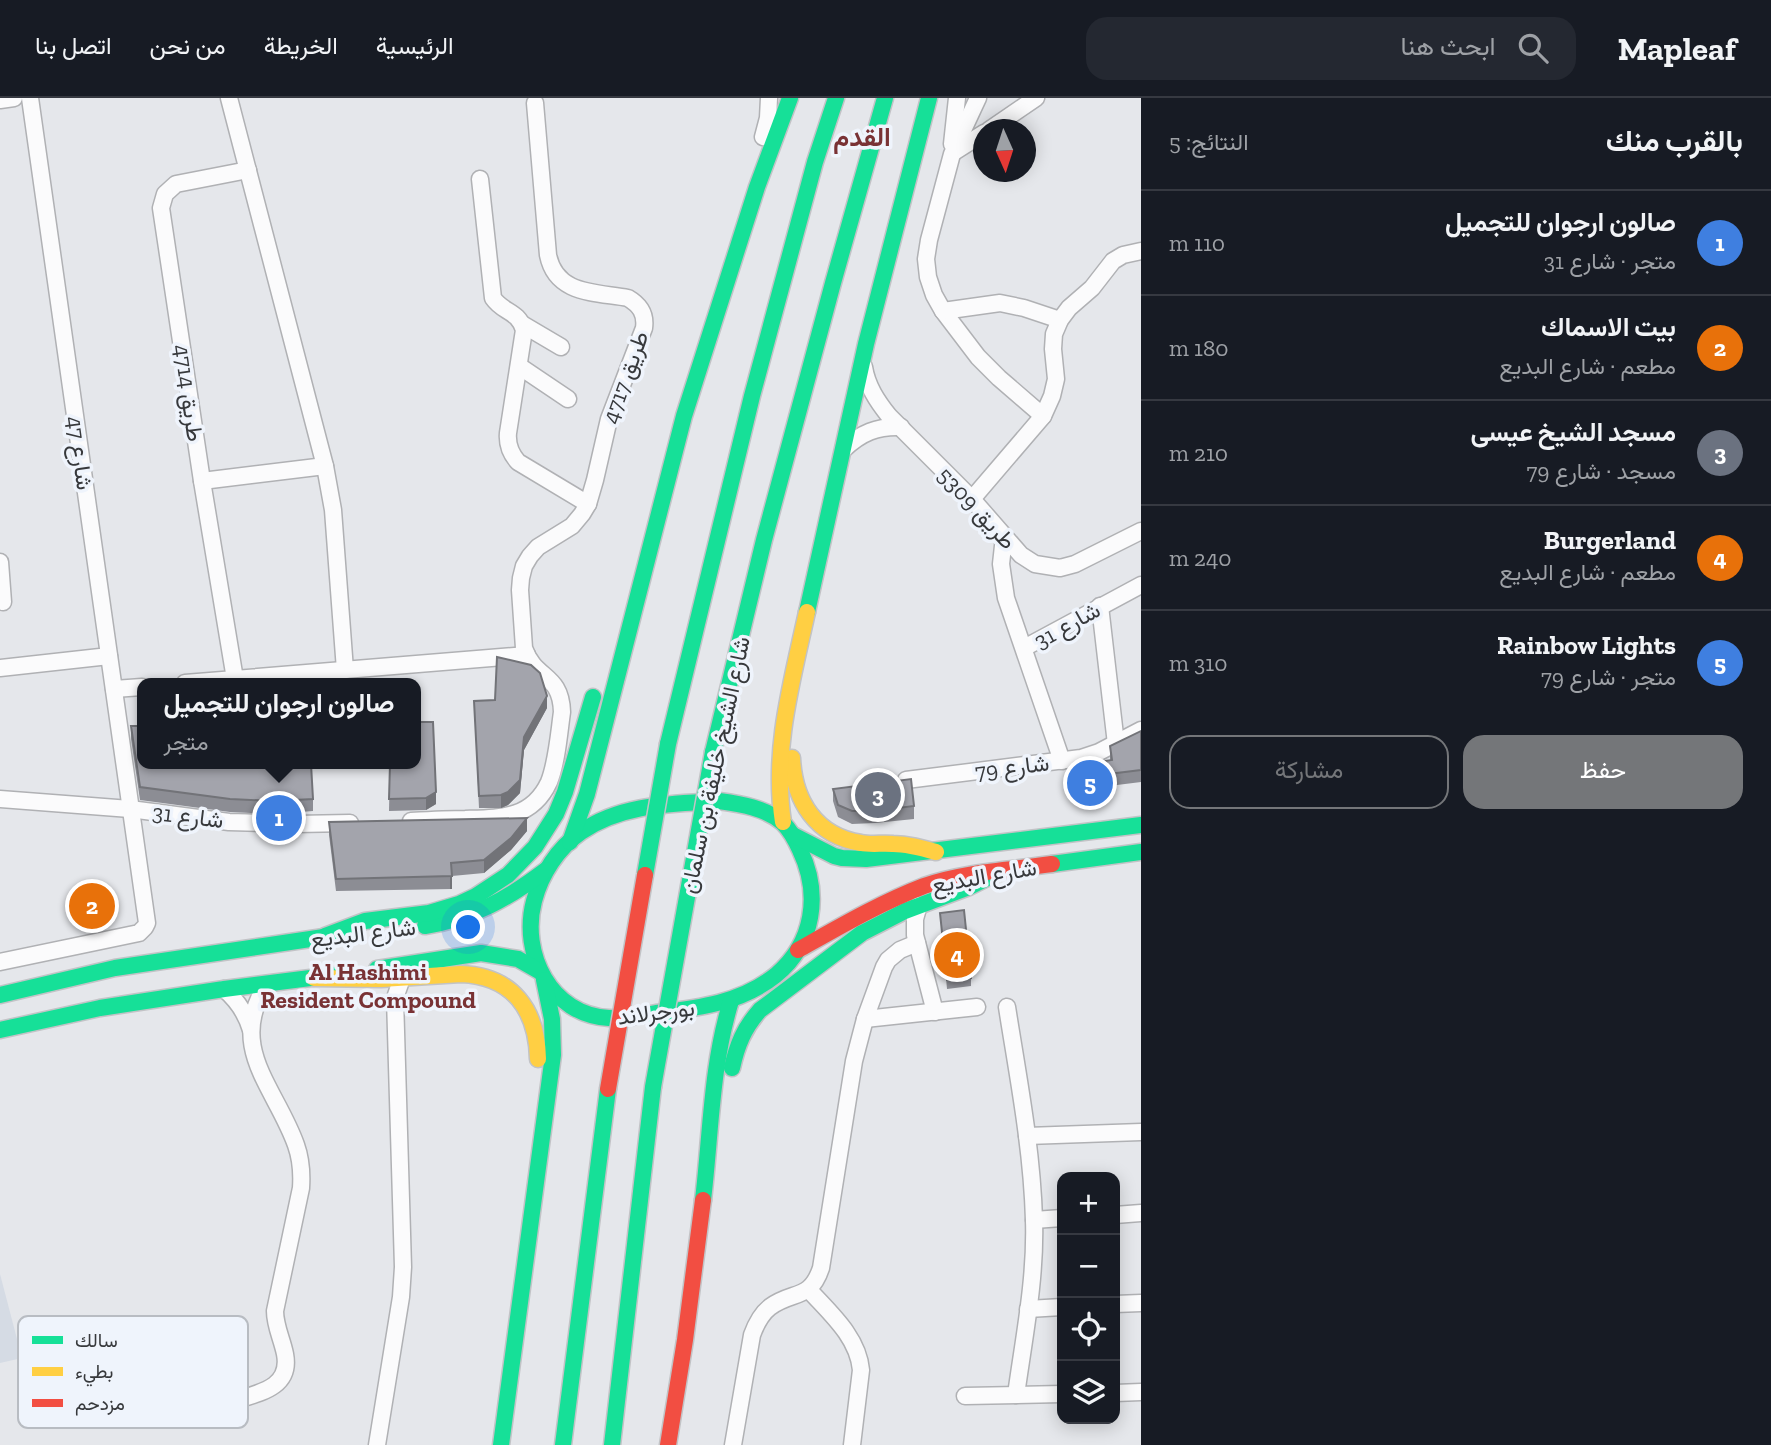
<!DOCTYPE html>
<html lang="ar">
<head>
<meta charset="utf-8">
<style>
	body { margin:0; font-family:"Zilla Slab",Vazirmatn,serif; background:#242831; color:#f1f3f6; direction:rtl }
	.controls { position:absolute; right:21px; bottom:21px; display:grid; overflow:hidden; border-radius:14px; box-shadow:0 4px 18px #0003 }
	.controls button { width:63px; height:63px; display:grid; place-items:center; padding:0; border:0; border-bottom:2px solid #363941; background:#171b24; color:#f1f3f6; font:35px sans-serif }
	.compass { position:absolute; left:973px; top:21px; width:63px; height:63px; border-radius:50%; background:#171b24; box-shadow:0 4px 18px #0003; rotate:177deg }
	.you { position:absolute; left:469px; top:830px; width:24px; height:24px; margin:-18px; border:5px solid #fff; border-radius:50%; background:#1a73e8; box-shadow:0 0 0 10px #1a73e833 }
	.badge { display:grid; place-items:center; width:46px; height:46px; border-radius:50%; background:#747679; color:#fff; font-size:23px; font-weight:700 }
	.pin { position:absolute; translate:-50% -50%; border:4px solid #fff; box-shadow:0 2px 7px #0006 }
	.popup { position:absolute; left:137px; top:580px; width:284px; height:91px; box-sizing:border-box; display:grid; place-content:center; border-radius:14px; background:#171b24; filter:drop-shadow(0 2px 5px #0005); font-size:23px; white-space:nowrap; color:#9ea1a6 }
	.popup b { font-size:26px; color:#f1f3f6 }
	.popup::after { content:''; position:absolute; left:50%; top:100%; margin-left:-14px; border:14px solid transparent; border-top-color:#171b24 }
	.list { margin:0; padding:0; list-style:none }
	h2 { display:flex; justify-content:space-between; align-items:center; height:91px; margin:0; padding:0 28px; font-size:30px }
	h2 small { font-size:23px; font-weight:400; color:#9ea1a6 }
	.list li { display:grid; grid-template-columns:46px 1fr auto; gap:21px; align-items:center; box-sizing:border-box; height:105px; padding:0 28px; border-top:2px solid #363941 }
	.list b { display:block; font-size:26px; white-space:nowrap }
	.list p { margin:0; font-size:23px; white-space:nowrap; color:#9ea1a6 }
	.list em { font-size:23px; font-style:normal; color:#9ea1a6 }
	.actions { display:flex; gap:14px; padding:21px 28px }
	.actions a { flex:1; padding:16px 0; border:2px solid #747679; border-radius:21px; text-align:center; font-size:24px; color:#747679 }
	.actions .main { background:#747679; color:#fff }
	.icon { flex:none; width:38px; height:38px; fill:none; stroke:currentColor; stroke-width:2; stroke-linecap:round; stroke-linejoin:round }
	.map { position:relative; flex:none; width:1141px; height:1347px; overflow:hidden; direction:ltr }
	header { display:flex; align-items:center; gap:42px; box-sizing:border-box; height:98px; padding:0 35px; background:#171b24; border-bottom:2px solid #363941 }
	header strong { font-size:33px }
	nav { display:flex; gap:38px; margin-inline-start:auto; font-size:24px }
	.search { width:490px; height:63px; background:#242831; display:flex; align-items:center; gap:18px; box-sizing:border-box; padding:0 24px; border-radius:21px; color:#9ea1a6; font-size:26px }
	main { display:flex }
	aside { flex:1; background:#171b24 }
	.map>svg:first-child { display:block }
	.built { fill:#d5dbe4 }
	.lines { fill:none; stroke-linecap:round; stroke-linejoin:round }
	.street-casing { stroke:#b0b1b4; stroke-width:19 }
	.fast-casing { stroke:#c2c3c6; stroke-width:19 }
	.slow-casing { stroke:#c2c3c6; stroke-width:19 }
	.jam-casing { stroke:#c2c3c6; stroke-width:19 }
	.street { stroke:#fbfbfc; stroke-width:16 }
	.fast { stroke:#16e098; stroke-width:16 }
	.slow { stroke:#ffcf43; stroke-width:16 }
	.jam { stroke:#f24e42; stroke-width:16 }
	.fast-bridge-casing { stroke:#c2c3c6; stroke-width:19; stroke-linecap:butt }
	.jam-bridge-casing { stroke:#c2c3c6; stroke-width:19; stroke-linecap:butt }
	.fast-bridge { stroke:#16e098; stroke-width:16 }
	.jam-bridge { stroke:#f24e42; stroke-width:16 }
	.wall { fill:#8c8d94 }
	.shaded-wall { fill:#727378 }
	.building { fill:#a3a4ac; stroke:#727378; stroke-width:2 }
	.labels { text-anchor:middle; stroke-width:7; stroke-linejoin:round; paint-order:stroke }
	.street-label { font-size:23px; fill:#37393c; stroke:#eff4fc }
	.neighbourhood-label { font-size:24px; font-weight:bold; fill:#793235; stroke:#eff4fc }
	.quarter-label { font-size:26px; font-weight:bold; fill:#793235; stroke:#eff4fc }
	.key { fill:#eff4fc; stroke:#b8bcc2; stroke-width:2 }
	.key-label { font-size:19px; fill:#37393c }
</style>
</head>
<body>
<header>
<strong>Mapleaf</strong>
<div class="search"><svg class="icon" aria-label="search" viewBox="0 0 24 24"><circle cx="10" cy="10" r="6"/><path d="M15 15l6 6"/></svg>ابحث هنا</div>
<nav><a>الرئيسية</a><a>الخريطة</a><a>من نحن</a><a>اتصل بنا</a></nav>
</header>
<main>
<aside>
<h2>بالقرب منك<small>النتائج: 5</small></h2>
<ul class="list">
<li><span class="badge" style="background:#3f7fe0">1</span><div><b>صالون ارجوان للتجميل</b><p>متجر · شارع 31</p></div><em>110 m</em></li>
<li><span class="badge" style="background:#e8710a">2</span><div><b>بيت الاسماك</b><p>مطعم · شارع البديع</p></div><em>180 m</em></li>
<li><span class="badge" style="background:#6b7280">3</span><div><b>مسجد الشيخ عيسى</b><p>مسجد · شارع 79</p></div><em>210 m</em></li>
<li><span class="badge" style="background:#e8710a">4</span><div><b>Burgerland</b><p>مطعم · شارع البديع</p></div><em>240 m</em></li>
<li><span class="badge" style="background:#3f7fe0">5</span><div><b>Rainbow Lights</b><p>متجر · شارع 79</p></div><em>310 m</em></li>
</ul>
<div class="actions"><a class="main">حفظ</a><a>مشاركة</a></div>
</aside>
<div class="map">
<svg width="1141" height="1347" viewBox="0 0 1141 1347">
	<rect width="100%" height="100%" fill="#e5e7eb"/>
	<!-- built -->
	<path class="built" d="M0,1176L22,1260L0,1265Z"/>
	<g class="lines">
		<!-- street casing -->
		<g class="street-casing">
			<g id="street">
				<path d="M229,0L325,368L333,412L345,572"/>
				<path d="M978,0L952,56L929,142L926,161L928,179L934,197L943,213L978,259L999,280L1043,318"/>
				<path d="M0,2L14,0"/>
				<path d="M989,32L1036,0"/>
				<path d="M763,39L768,20L769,0"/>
				<path d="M952,46L957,0"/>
				<path d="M954,54L984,35"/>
				<path d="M480,81L493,200C503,215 518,212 524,232L508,335C507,346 510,355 518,364L588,406"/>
				<path d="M943,213L1000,205L1024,210L1060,222"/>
				<path d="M522,226L561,249"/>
				<path d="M519,268L568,301"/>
				<path d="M864,269C867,288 877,303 889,318L972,401L1021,457L1035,466L1060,470L1075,466L1141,433"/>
				<path d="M844,351C861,335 877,328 901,329"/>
				<path d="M202,383L325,368"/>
				<path d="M972,401L1043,318L1052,298L1056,281L1053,251L1054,236L1060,222L1069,210L1092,190L1113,163L1123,157L1141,153"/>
				<path d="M1004,439L1001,466L1006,500L1062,663"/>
				<path d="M0,464L3,504"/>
				<path d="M1100,508L1116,646"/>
				<path d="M1024,550L1141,487"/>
				<path d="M0,570L109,558"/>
				<path d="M235,581L202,383L161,110L165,96L176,86L248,72"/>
				<path d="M185,585L527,557"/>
				<path d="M114,591L142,589"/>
				<path d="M906,682L1081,660L1099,654L1141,632"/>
				<path d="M0,701L130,711L229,724L296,726L350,725"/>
				<path d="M411,723C429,722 447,721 465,721C500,720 532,721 549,684C557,664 559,635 562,614C561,575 535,582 524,550L520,492L521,480L524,468L530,458L538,449L572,428L582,416L588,406L595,382L609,321L644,230C646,216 640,207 628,200C595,194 556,197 548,157L535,5"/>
				<path d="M919,807L915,821V837L935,914"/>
				<path d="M0,864L139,835L145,829L147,825L30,0"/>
				<path d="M224,891C237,902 246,915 251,932"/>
				<path d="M1007,909C1018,979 1032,1050 1034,1122C1036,1180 1024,1239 1016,1297"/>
				<path d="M865,921L977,909"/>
				<path d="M1027,1038L1141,1034"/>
				<path d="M1115,1117L1141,1115"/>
				<path d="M1034,1122L1062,1120"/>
				<path d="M809,1192C830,1215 858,1239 861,1272L852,1347"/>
				<path d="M1115,1206L1141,1205"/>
				<path d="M1028,1211L1062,1209"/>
				<path d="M1115,1295L1141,1294"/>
				<path d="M965,1298L1062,1296"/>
				<path d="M240,1301C264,1294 291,1287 285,1256C282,1241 275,1228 275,1213L301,1090C302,1075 301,1061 296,1047C276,990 226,949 267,886"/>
				<path d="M377,1347L401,1199L403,1169L395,900L402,880"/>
				<path d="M733,1347L752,1237C756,1226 761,1216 770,1209C793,1192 810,1203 821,1170L854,963L865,921L884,869L888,862L900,852L917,845"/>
			</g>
		</g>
		<!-- fast casing -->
		<g class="fast-casing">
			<g id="fast">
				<path d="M807,514L866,246L929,0"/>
				<path d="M668,646L752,298L815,64L836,0"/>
				<path d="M713,654L764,442L833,185L885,0"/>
				<path d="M719,703C741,706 766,710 783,725C791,733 796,743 800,752C821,796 814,845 776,877C741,905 699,910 656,915C641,918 625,921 609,920C551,917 520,856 534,803C541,776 558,750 581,734C621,706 672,706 719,703Z"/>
				<path d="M793,737L834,758L842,760L866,761L1141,727"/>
				<path d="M570,744L587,696L684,318L757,89L790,0"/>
				<path d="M1052,766L1141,754"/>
				<path d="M425,828C472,821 509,800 546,772"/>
				<path d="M325,838L365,823L429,815L459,806L476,798L508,777L535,749L556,716L565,694L593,599"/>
				<path d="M377,871L481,855L518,861L539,873"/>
				<path d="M0,897L115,870L344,836"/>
				<path d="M0,932L100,910L224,891L334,877"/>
				<path d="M732,970C737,947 744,930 760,912L862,835L905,813L969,789L1001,773"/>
				<path d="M703,1102C711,1035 711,968 731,903"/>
				<path d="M501,1347L553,957L552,921L544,882"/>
				<path d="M563,1347L608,991"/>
				<path d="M612,1347L653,989"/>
			</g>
		</g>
		<!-- slow casing -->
		<g class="slow-casing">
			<g id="slow">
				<path d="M792,660C794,703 816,738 861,745C871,747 883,745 893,746C908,746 922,750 936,754"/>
				<path d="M783,724C772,653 792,583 807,514"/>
				<path d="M314,880L381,881L461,876C513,878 537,912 538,961"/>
			</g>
		</g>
		<!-- jam casing -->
		<g class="jam-casing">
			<g id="jam">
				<path d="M798,852C839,829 880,805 924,788C964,774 1010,772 1052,766"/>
				<path d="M668,1347L685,1242L703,1102"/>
			</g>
		</g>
		<!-- street -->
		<use href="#street" class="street"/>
		<!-- fast -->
		<use href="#fast" class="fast"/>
		<!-- slow -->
		<use href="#slow" class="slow"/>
		<!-- jam -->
		<use href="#jam" class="jam"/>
		<!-- fast-bridge casing -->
		<g class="fast-bridge-casing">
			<g id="fast-bridge">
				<path d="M645,777L668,646"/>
				<path d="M653,989L713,654"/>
			</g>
		</g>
		<!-- jam-bridge casing -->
		<g class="jam-bridge-casing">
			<path id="jam-bridge" d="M608,991L645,777"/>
		</g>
		<!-- fast-bridge -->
		<use href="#fast-bridge" class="fast-bridge"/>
		<!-- jam-bridge -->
		<use href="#jam-bridge" class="jam-bridge"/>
	</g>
	<!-- wall -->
	<g class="wall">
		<path d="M495,602L547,610L524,652L520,695L508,707L501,710H479L474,603Z"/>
		<path d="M131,628L313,701V713L276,716L230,714L140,702L131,641Z"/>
		<path d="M1141,633V684L1101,689V690L1082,693L1079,679V667L1110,663V648Z"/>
		<path d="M390,666L436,706L426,712L389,713Z"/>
		<path d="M833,691L914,708V721L875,725L852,726L838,719L833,703Z"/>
		<path d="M329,724L527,733L511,752L484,775L452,778V791L336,793L329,737Z"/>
		<path d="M77,788L103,816V820L83,823Z"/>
		<path d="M940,815L971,880V888L947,891Z"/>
	</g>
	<!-- shaded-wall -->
	<g class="shaded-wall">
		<path d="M547,598V610L524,652L520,695L508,707L501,710V697L524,639Z"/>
		<path d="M436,694V706L426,712V700Z"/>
		<path d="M527,720V733L511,752L484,775V762Z"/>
		<path d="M452,778V791H450V779Z"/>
	</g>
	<!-- building -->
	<g class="building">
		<path d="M497,559L531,567L540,575L547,598L524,639L520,682L508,694L501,697L479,698L474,603L495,602Z"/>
		<path d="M416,624H433L436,694L426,700L389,701L390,666H416Z"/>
		<path d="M131,628H143V666H311L313,701L276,703L230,701L140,689Z"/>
		<path d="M1141,633V672L1101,677V678L1082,681L1079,667L1112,662L1110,648Z"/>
		<path d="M911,681L914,708L875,713H852L838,707L833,691Z"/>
		<path d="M527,720L511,740L484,762L451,765L452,778L336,781L329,724Z"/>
		<path d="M98,785L103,816L83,819L77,788Z"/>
		<path d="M964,812L971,880L947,882L940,815Z"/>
	</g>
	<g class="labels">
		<!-- street labels -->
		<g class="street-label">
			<text transform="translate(625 279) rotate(-70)" y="8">طريق 4717</text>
			<text transform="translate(189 295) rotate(82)" y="8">طريق 4714</text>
			<text transform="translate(80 355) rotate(82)" y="8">شارع 47</text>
			<text transform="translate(977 410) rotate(47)" y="8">طريق 5309</text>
			<text transform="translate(1067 527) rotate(-29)" y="8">شارع 31</text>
			<text transform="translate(715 667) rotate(-78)" y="8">شارع الشيخ خليفة بن سلمان</text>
			<text transform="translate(1012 669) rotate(-7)" y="8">شارع 79</text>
			<text transform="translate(188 718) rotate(7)" y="8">شارع 31</text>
			<text transform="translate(984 778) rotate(-10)" y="8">شارع البديع</text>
			<text transform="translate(363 835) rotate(-7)" y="8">شارع البديع</text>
			<text transform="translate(656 914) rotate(-7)" y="8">بورجرلاند</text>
		</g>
		<!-- neighbourhood labels -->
		<g class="neighbourhood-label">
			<text x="368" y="882">Al Hashimi<tspan x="368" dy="28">Resident Compound</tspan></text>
		</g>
		<!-- quarter labels -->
		<g class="quarter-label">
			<text x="862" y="48">القدم</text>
		</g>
	</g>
	<!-- legend -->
	<rect x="18" y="1218" width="230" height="112" rx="10" class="key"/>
	<rect x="32" y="1238" width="31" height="8" fill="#16e098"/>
	<rect x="32" y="1269" width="31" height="9" fill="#ffcf43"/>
	<rect x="32" y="1301" width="31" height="8" fill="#f24e42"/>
	<g class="key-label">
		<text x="75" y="1249">سالك</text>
		<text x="75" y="1280">بطيء</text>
		<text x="75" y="1312">مزدحم</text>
	</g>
</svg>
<div class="controls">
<button>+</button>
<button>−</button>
<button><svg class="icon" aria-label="locate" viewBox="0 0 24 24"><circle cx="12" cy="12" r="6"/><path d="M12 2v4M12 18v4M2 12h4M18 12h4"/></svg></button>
<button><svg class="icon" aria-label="layers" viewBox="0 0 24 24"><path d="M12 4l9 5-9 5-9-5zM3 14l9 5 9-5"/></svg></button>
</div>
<svg class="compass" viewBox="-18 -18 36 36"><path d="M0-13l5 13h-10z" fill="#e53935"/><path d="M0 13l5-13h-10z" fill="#9ea1a6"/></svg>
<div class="you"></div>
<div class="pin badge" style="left:279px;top:720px;background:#3f7fe0">1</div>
<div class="popup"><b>صالون ارجوان للتجميل</b>متجر</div>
<div class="pin badge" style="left:92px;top:808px;background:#e8710a">2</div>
<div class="pin badge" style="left:878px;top:697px;background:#6b7280">3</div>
<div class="pin badge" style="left:957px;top:857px;background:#e8710a">4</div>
<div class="pin badge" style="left:1090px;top:685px;background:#3f7fe0">5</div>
</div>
</main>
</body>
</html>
